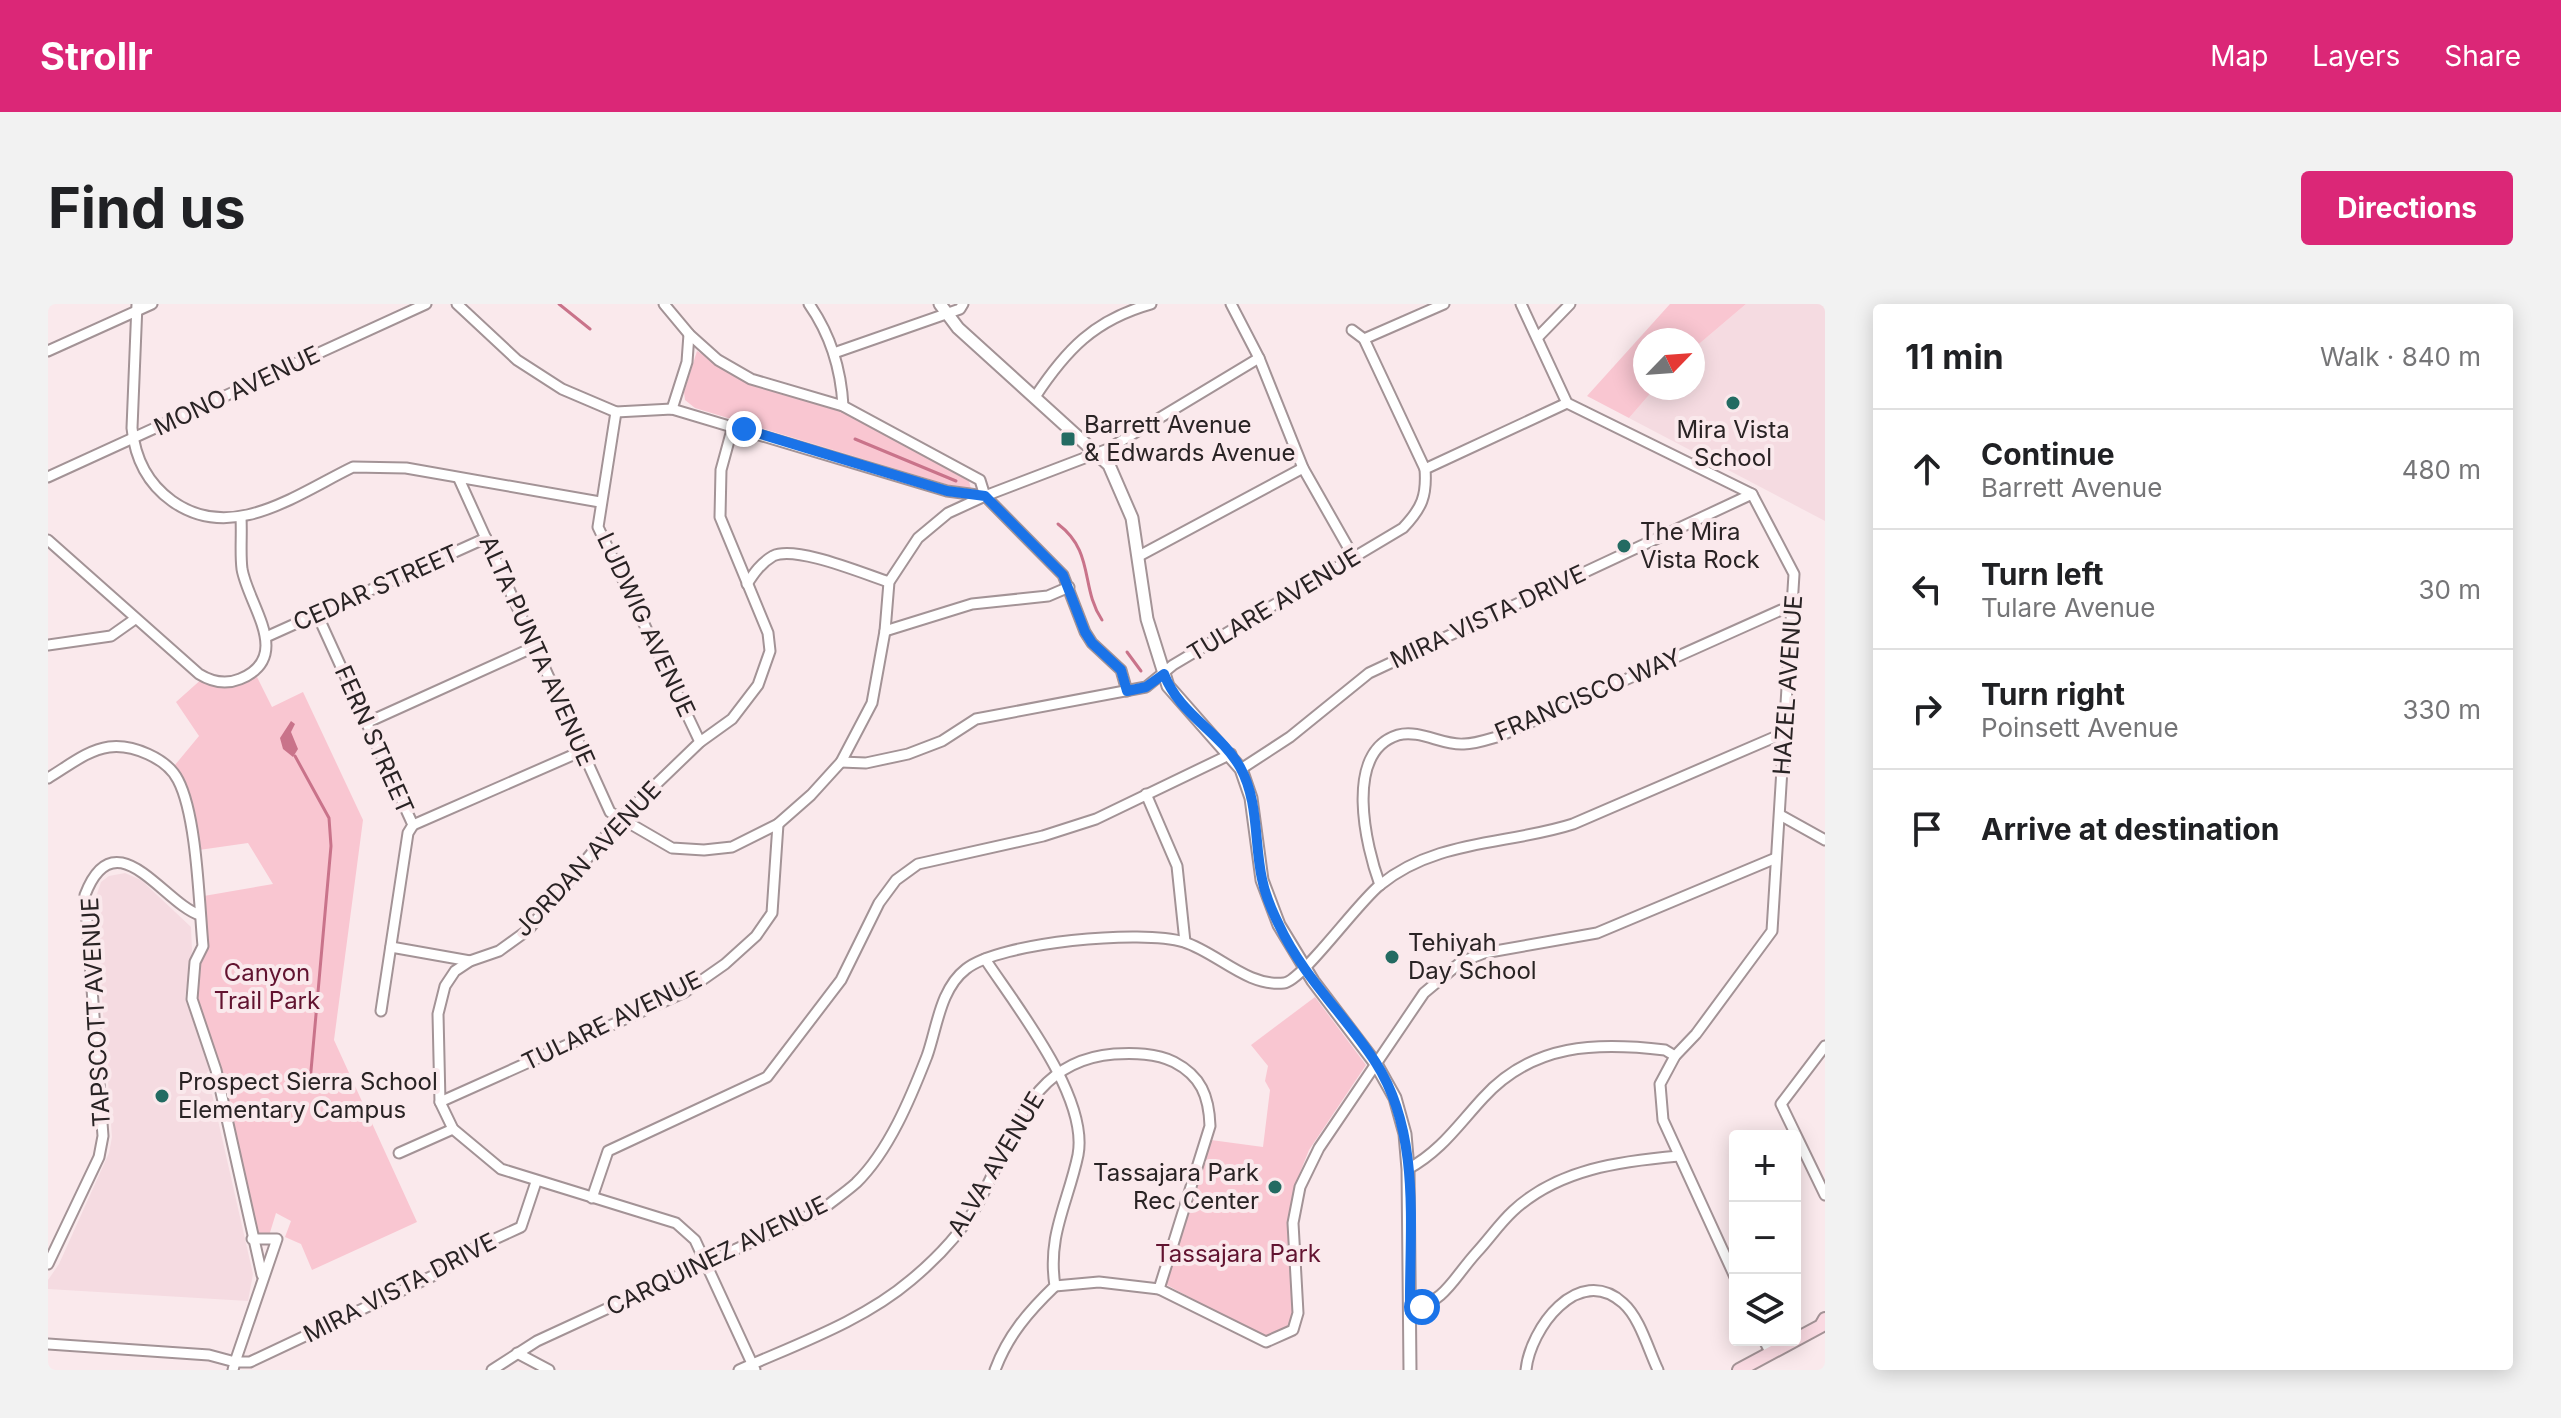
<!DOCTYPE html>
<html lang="en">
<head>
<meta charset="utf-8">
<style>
	body { margin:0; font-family:Inter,sans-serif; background:#f2f2f2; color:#202124 }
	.controls { position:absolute; right:24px; bottom:24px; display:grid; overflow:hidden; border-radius:8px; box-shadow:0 4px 20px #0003 }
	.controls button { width:72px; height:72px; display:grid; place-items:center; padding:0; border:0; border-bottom:2px solid #e0e0e0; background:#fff; color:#202124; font:40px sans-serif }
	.compass { position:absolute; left:1585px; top:24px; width:72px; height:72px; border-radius:50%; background:#fff; box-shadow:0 4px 20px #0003; rotate:65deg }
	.stop { position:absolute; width:24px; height:24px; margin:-18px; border:6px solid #1a73e8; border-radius:50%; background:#fff }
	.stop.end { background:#1a73e8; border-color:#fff; box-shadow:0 2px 8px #0008 }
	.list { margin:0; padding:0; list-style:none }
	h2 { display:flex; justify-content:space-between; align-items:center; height:104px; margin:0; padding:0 32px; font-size:34px }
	h2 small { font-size:26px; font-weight:400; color:#757577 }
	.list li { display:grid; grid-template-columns:52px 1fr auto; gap:24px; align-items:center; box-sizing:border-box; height:120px; padding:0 32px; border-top:2px solid #e0e0e0 }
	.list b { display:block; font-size:30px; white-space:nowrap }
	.list p { margin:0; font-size:26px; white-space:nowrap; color:#757577 }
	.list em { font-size:26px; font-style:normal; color:#757577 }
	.icon { flex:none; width:44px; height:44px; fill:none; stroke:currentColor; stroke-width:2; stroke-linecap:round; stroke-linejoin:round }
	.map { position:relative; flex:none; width:1777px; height:1066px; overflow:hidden; border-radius:8px }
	header { display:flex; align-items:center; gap:48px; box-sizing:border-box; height:112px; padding:0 40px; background:#db2777; color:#fff }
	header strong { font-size:38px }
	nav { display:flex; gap:44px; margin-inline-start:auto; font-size:28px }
	.intro { display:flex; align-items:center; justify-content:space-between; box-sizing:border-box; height:192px; padding:0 48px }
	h1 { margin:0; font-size:56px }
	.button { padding:20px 36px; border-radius:8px; background:#db2777; color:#fff; font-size:28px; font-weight:700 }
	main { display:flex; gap:48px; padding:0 48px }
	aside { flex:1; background:#fff; border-radius:8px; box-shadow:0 4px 20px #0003 }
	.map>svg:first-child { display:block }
	.built { fill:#f5dbe1 }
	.green { fill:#f9c6d1 }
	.water { fill:#c9738a }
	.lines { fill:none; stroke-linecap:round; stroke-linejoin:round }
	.stream { stroke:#c9738a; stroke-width:3 }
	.minor-casing { stroke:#a39396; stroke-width:13 }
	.tertiary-casing { stroke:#a39396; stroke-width:15 }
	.secondary-casing { stroke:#a39396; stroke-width:16 }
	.minor { stroke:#fff; stroke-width:9 }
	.tertiary { stroke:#fff; stroke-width:11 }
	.secondary { stroke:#fadae2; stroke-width:12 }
	.route { stroke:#1a73e8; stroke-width:10 }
	.poi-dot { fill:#236b62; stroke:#fae9ec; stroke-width:3 }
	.labels { text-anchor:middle; stroke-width:8; stroke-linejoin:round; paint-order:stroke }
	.street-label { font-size:24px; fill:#292324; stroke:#fae9ec }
	.poi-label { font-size:24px; fill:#292324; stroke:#fae9ec; text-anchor:start }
	.park-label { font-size:24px; fill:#621330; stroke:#fae9ec }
</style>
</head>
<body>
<header>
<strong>Strollr</strong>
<nav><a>Map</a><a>Layers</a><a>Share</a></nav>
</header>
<div class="intro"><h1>Find us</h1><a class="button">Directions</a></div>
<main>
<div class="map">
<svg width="1777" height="1066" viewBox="0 0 1777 1066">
	<rect width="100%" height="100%" fill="#fae9ec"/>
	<!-- built -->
	<g class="built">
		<path d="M1698,0H1777V217L1581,114L1607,84H1645V45Z"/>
		<path d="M77,569L93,576L143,623L144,646L137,694L162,767L159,768L205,970L200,997L0,985V976L11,960L61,849L64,833L47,596L53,578L61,572Z"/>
	</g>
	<!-- green -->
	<g class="green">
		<path d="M1622,0H1698L1645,45V36H1597V84H1607L1581,114L1539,92Z"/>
		<path d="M649,47L703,79L795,107L921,177L923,185L901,181L647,104L637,96L636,88Z"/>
		<path d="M207,369L224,403L255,388L315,516L286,736L369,918L264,966L253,940L237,933L243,917L228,909L220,935H204L170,774L144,695L155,642L150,593L225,580L200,539L144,547L130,474L122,467L151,432L128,398L156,373L164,378Z"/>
		<path d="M1267,693L1318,761L1261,846L1249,876L1245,890L1251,993L1243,1023L1227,1034L1211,1031L1117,980L1163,836L1215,843L1222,786L1217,777L1220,762L1203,741Z"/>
	</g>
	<!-- water -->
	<path class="water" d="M243,417L247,420L243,428L250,445L245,453L235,445L232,434Z"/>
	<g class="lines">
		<!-- stream -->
		<g class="stream">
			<path d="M511,0L542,25"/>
			<path d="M807,135L908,177"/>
			<path d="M1010,220C1047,248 1032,283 1054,316"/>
			<path d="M1079,348L1093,367"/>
			<path d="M247,452L281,514L283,542L262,778"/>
		</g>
		<!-- minor casing -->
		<g class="minor-casing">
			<g id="minor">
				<path d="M89,0L84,124C87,155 99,179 124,197C184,240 249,190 305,163L358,164L552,198"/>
				<path d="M409,0L469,56L514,85L568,108L624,105L899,187L937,192L1015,271L1037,328L1044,339L1073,366L1079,387"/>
				<path d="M616,0L641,30L670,56L703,75L795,102L932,176L937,192"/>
				<path d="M761,0C782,30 793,65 795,102"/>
				<path d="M1183,0L1211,54L1255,164L1305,252"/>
				<path d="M1473,0L1519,99L1704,190L1746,270L1724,627L1648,730L1627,752L1612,780L1615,816L1687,973"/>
				<path d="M1304,26L1316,35L1377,165"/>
				<path d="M1490,33L1522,0"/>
				<path d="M1316,35L1396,0"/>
				<path d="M0,47L104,0"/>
				<path d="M786,49L912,5L915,0"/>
				<path d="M987,93C1018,46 1046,16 1103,0"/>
				<path d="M624,105L639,58L641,30"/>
				<path d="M568,108L550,223L652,438"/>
				<path d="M685,122L673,166L672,213L720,329L722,347L710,381L684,415L652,438L571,516L480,626L451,647L422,657L407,667L397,682L390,710L392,798L405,825L453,865L628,919L647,936L707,1066"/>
				<path d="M0,173L378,0"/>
				<path d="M411,175L562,508L624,544L656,546L684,543L730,520L763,491L793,458L824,399L837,327L841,278L870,234L900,209L937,192L1060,145L1211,54"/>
				<path d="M0,236L151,370C164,378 177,381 192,375C246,353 200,301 194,265C192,249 194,231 193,214"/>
				<path d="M1091,252L1255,164"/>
				<path d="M699,280C706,269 713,259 725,252C748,241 816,270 841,278"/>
				<path d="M269,310L365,521L360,529L333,707"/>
				<path d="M837,327L924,300L1000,292L1021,283"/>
				<path d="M218,333L438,234"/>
				<path d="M0,341L63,332L87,315"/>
				<path d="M318,419L486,343"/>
				<path d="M793,458L818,459L860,450L894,437L928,415L1098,383L1125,361L1355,224C1374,204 1379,192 1377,165L1519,99"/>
				<path d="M1193,465L1242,433L1321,369L1704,190"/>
				<path d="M0,474C19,463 39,446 61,443C84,440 119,454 130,476C149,512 151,599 155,642L147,658L144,695L168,766L214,971"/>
				<path d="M1098,490L1129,562L1137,638"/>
				<path d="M1732,511L1777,536"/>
				<path d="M365,521L534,447"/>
				<path d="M1332,581C1318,543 1295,448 1350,431C1372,425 1395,442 1416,440C1428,440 1441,435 1452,432L1733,306L1744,305"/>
				<path d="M343,643L422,657"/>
				<path d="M937,655C968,702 1041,793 1030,851C1020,899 999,931 1007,982C981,1007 960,1031 947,1066"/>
				<path d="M1777,742L1733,800L1777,891"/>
				<path d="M392,798L637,688L677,660L708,632L724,609L730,520"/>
				<path d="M351,849L405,825"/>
				<path d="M1360,865C1393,847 1410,821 1435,794C1485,739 1549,738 1617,746L1627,752"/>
				<path d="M544,894L560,847L719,773L793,676L831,599L848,576L870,560L995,532L1048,515L1183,450"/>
				<path d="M204,935H229L187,1058H202L395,967L414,950L473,923L488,878"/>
				<path d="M0,960L51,853L55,832L37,591C67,512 116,600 152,611"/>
				<path d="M1007,982L1051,978L1111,985L1218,1038L1245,1026L1250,1009L1245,919L1252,883L1271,844L1376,689L1413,658L1436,649L1549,629L1728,554"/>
				<path d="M1362,1008C1400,994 1403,977 1429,948C1441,935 1452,919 1465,907C1510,865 1573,857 1631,852"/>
				<path d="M1716,1036L1723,1050"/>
				<path d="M0,1040L161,1051L187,1058L185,1066"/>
				<path d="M469,1049L501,1066"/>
				<path d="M444,1066L489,1037L775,905C786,896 798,888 808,879C841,847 863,793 879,752C889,724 892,685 918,665C952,638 1094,625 1136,638C1170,649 1199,683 1236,679C1254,677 1310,598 1332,581C1388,535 1460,541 1525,520L1736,429"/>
				<path d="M691,1066C749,1040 815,1017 863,976C887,956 912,930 928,903C965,838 978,757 1066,750C1086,749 1108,749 1126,758C1153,772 1161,792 1162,822L1111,985"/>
				<path d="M1478,1066C1482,1025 1530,959 1575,999C1592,1014 1600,1045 1610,1066"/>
			</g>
		</g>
		<!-- tertiary casing -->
		<g class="tertiary-casing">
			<path id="tertiary" d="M892,0L910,24L1061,161L1084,214L1099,315L1120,382L1193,465L1203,494L1214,576L1231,621L1265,677L1328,760L1347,794L1357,830L1360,865L1362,1066"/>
		</g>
		<!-- secondary casing -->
		<g class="secondary-casing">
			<path id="secondary" d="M1691,1066L1773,1022L1777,1015"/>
		</g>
		<!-- minor -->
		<use href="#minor" class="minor"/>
		<!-- tertiary -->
		<use href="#tertiary" class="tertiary"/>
		<!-- secondary -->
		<use href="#secondary" class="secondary"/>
	</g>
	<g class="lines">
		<!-- route -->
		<path class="route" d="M696,125L899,187L937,192L1015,271L1037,328L1044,339L1073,366L1079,387L1098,383L1116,370C1131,410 1171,427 1192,463C1211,497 1206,538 1214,575C1217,590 1224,607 1231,621C1255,673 1298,712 1328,759C1374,831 1361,926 1362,1008L1374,1003"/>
	</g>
	<!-- markers -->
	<g class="poi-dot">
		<circle cx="1685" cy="99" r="8"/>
		<rect x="1012" y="127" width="16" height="16" rx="4"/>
		<circle cx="1576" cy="242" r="8"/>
		<circle cx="1344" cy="653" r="8"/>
		<circle cx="114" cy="792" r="8"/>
		<circle cx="1227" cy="883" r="8"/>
	</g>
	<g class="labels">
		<!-- street labels -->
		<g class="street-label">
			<text transform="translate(189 87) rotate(-25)" y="8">MONO AVENUE</text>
			<text transform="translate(328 284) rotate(-24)" y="8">CEDAR STREET</text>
			<text transform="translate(1226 301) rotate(-31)" y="8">TULARE AVENUE</text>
			<text transform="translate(1440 313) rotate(-25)" y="8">MIRA VISTA DRIVE</text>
			<text transform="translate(598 321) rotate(65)" y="8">LUDWIG AVENUE</text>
			<text transform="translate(489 347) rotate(66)" y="8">ALTA PUNTA AVENUE</text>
			<text transform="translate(1740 381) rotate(-86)" y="8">HAZEL AVENUE</text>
			<text transform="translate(1540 391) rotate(-23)" y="8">FRANCISCO WAY</text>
			<text transform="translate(326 436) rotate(66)" y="8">FERN STREET</text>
			<text transform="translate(540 555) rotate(-47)" y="8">JORDAN AVENUE</text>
			<text transform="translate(48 708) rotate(-93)" y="8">TAPSCOTT AVENUE</text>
			<text transform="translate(564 717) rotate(-26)" y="8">TULARE AVENUE</text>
			<text transform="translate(948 860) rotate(-59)" y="8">ALVA AVENUE</text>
			<text transform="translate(669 952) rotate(-26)" y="8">CARQUINEZ AVENUE</text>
			<text transform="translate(352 984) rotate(-27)" y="8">MIRA VISTA DRIVE</text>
		</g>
		<!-- poi labels -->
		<g class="poi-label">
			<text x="1036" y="129">Barrett Avenue<tspan x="1036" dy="28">&amp; Edwards Avenue</tspan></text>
			<text x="1685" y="134" text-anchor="middle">Mira Vista<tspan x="1685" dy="28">School</tspan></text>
			<text x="1592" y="236">The Mira<tspan x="1592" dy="28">Vista Rock</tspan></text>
			<text x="1360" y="647">Tehiyah<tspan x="1360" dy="28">Day School</tspan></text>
			<text x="130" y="786">Prospect Sierra School<tspan x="130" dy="28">Elementary Campus</tspan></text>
			<text x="1211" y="877" text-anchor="end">Tassajara Park<tspan x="1211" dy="28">Rec Center</tspan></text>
		</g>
		<!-- park labels -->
		<g class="park-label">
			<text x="219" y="677">Canyon<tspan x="219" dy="28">Trail Park</tspan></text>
			<text x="1190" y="958">Tassajara Park</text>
		</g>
	</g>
</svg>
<div class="controls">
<button>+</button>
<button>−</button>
<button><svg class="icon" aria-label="layers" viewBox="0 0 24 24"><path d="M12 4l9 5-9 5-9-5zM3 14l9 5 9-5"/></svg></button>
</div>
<svg class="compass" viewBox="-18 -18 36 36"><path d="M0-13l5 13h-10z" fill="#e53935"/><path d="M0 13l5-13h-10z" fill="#757577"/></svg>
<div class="stop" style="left:1374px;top:1003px"></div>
<div class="stop end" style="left:696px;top:125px"></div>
</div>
<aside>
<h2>11 min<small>Walk · 840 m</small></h2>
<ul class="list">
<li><svg class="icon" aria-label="ahead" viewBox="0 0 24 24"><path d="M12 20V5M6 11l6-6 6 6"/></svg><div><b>Continue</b><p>Barrett Avenue</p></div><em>480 m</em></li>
<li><svg class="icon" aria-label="left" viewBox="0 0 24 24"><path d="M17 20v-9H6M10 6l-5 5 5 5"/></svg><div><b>Turn left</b><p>Tulare Avenue</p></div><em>30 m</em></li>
<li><svg class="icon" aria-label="right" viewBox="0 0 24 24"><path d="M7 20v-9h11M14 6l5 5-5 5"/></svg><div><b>Turn right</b><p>Poinsett Avenue</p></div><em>330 m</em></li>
<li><svg class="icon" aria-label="arrive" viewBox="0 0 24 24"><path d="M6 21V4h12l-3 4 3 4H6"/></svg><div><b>Arrive at destination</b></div></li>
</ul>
</aside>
</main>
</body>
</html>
